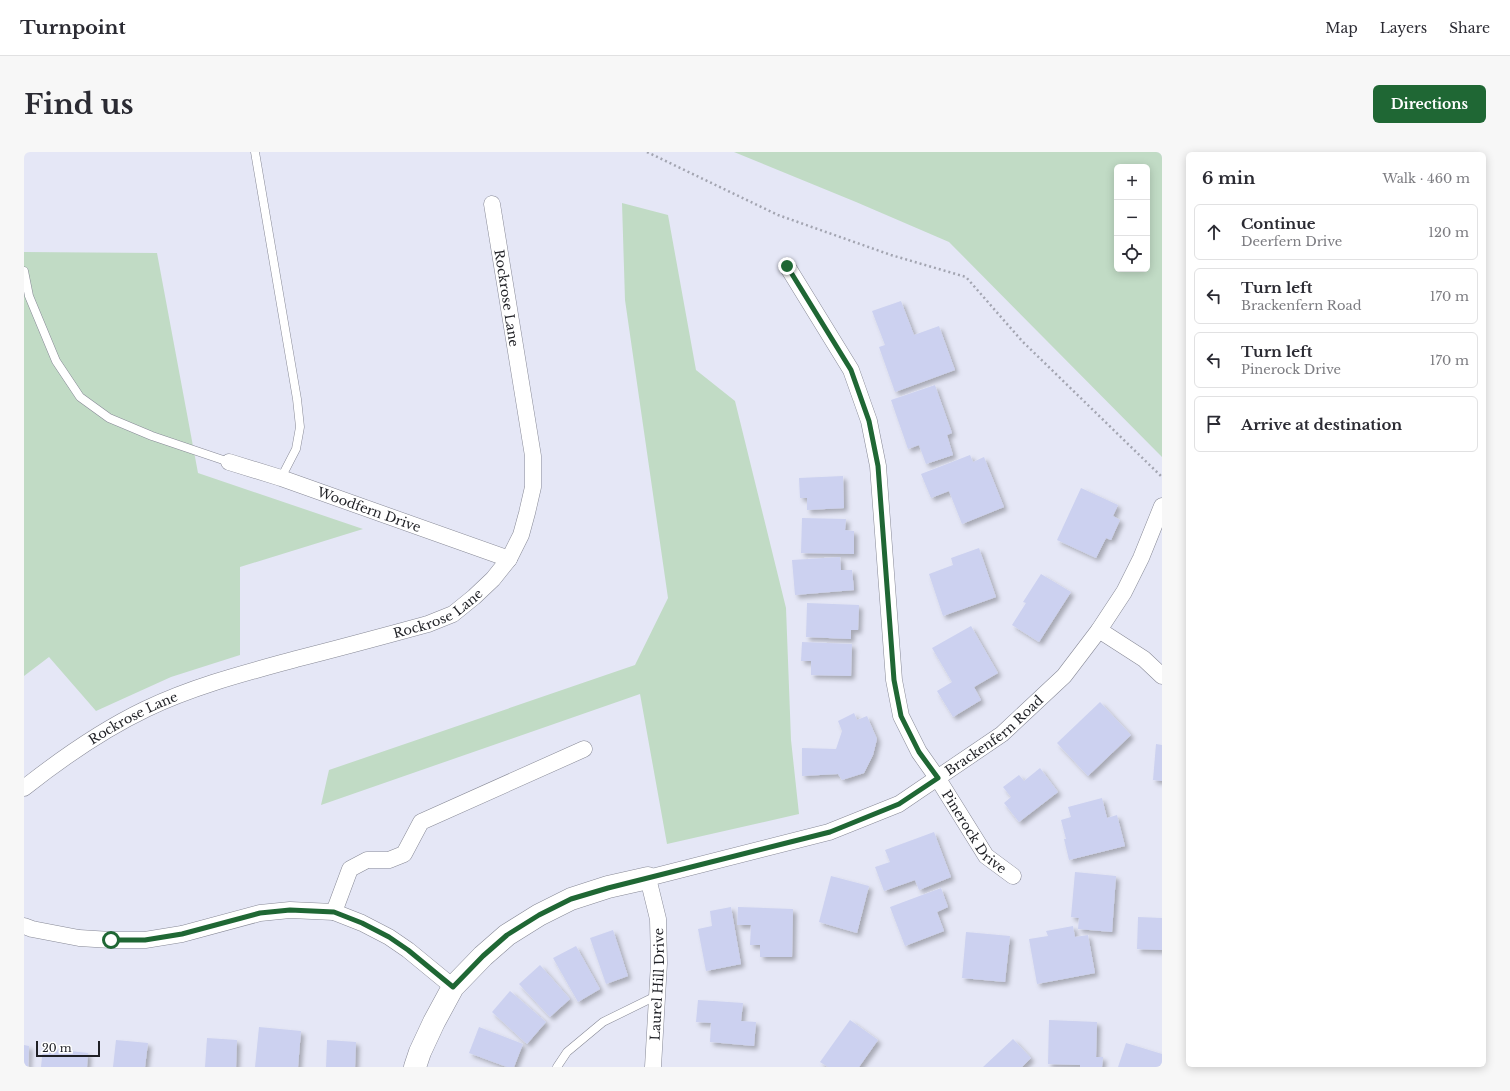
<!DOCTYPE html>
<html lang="en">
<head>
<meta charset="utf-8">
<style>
	body { margin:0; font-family:"Libre Baskerville",serif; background:#f7f7f7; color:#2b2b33 }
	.controls { position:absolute; right:12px; top:12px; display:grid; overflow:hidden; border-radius:6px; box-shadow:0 2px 10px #0003 }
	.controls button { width:36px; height:36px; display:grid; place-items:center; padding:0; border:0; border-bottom:1px solid #e1e1e2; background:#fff; color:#2b2b33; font:20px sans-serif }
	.scale { position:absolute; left:12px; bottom:10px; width:64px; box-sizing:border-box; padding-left:4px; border:2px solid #1f2025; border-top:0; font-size:11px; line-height:14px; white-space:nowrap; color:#1f2025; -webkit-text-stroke:3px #fff; paint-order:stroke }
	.stop { position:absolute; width:12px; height:12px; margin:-9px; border:3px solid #1f6734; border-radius:50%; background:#fff }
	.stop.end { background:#1f6734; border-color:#fff; box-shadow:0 1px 4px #0008 }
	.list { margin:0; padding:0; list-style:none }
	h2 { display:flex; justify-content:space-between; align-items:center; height:52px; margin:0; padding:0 16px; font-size:17px }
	h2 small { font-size:13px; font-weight:400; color:#7c7c81 }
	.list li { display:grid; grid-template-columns:26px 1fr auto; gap:12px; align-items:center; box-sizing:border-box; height:56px; margin:0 8px 8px; padding:0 8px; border:1px solid #e1e1e2; border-radius:6px }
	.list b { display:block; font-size:15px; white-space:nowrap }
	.list p { margin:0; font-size:13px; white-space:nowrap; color:#7c7c81 }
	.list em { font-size:13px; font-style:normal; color:#7c7c81 }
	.icon { flex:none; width:22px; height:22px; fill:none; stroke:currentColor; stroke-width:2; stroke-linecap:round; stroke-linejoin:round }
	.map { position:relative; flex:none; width:1138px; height:915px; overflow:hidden; border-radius:6px }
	header { display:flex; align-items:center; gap:24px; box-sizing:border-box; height:56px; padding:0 20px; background:#fff; border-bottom:1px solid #e1e1e2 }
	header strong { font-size:19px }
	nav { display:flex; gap:22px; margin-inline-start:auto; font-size:14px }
	.intro { display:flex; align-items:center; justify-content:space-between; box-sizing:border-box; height:96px; padding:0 24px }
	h1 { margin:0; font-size:28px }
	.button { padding:10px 18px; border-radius:6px; background:#1f6734; color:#fff; font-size:14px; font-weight:700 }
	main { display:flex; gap:24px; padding:0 24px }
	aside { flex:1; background:#fff; border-radius:6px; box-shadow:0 2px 10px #0003 }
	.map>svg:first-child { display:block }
	.green { fill:#c1dbc5; fill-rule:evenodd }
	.building { fill:#ccd1f0; filter:url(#shadow) }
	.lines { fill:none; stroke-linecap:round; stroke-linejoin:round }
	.lane-casing { stroke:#878996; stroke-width:9 }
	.street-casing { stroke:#878996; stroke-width:17 }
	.secondary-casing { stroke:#878996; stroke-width:23 }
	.path { stroke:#a3a5b1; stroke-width:2.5; stroke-dasharray:2 3; stroke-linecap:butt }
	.lane { stroke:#fff; stroke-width:8 }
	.street { stroke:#fff; stroke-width:16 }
	.secondary { stroke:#fff; stroke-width:22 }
	.route { stroke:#1f6734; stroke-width:5 }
	.labels { text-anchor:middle; stroke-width:3; stroke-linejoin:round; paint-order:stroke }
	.street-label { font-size:13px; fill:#1f2025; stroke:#fff }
</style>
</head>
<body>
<header>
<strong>Turnpoint</strong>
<nav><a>Map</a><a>Layers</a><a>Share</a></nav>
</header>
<div class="intro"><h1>Find us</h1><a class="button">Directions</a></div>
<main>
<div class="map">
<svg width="1138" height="915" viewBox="0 0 1138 915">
	<defs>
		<filter id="shadow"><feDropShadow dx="3.5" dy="3.5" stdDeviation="2" flood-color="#0004"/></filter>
	</defs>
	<rect width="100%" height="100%" fill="#e5e7f6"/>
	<!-- green -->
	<g class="green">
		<path d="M710,0H1138V305L925,90L832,50ZM1093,15H1123V117H1093Z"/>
		<path d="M598,51L644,63L672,218L711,249L762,456L767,588L775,662L643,692L616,542L297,653L305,618L611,513L644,446L601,148Z"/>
		<path d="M0,100L133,101L174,321L339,377L216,415V503L147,525L72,559L25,505L0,524Z"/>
	</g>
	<!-- building -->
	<g class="building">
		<path d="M877,149L890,183L915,174L931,218L871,240L855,195L861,193L848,159Z"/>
		<path d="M911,233L928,281L923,283L929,303L902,312L895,293L884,297L867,248Z"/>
		<path d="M946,303L949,310L960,305L980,355L938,372L925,339L907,346L897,322Z"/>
		<path d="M819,324L820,356L783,358V346H776L775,326Z"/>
		<path d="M1057,336L1094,353L1089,364L1096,368L1087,388L1082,386L1072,406L1033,388Z"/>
		<path d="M778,366L822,367L821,378L830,379V402L777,401Z"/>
		<path d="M955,396L972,445L919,464L905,422L929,413L927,406Z"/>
		<path d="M816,405L817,418H828L830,438L771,443L768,408Z"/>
		<path d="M1017,422L1047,440L1015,490L988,473L1002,451L999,450Z"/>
		<path d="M783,451L835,453L834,478H827V487L782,485Z"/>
		<path d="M947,474L974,521L950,535L957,548L929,565L913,539L928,530L908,496Z"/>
		<path d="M778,490L828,492L827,524L787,523V509H777Z"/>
		<path d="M1076,550L1107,583L1064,624L1033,591Z"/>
		<path d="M830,561L833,568L843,564L853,587L849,603L840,621L818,628L814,622L778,624V596L812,597L818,579L814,569Z"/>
		<path d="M1132,592L1138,593V629L1129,628Z"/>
		<path d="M1016,616L1034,640L995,670L980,651L987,645L979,635L995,623L1000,629Z"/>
		<path d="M1078,646L1083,666L1093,663L1101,694L1045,708L1040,687H1042L1037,668L1047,665L1044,655Z"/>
		<path d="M910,680L927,725L895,738L891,728L860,739L851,715L866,710L861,698Z"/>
		<path d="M1051,720L1092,724L1088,780L1054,777L1055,766L1047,765Z"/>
		<path d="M807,724L845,734L833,781L795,770Z"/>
		<path d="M917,736L924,755L913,760L920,779L881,794L866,755Z"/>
		<path d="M707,755L717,812L682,819L674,777L688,774L686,759Z"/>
		<path d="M714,755L769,757L768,805H736V793H726L727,773H713Z"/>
		<path d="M1114,765L1138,766V798L1113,797Z"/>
		<path d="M1049,774L1051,785L1064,783L1071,821L1013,832L1005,787L1024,784L1022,779Z"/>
		<path d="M589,778L604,824L582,832L566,786Z"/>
		<path d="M942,780L986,784L981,830L938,826Z"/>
		<path d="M552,794L576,837L554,850L529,806Z"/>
		<path d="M516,813L546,847L526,865L495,832Z"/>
		<path d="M486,839L522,870L503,892L468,860Z"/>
		<path d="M674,848L719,851L717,869L732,870L730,894L686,890L687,871L672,870Z"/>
		<path d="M826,868L854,888L835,915H804L796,910Z"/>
		<path d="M1025,868L1073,870L1072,905H1079L1078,915H1056V913L1024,912Z"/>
		<path d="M235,875L277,879L274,915H231Z"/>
		<path d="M455,875L499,892L490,915H483L445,901Z"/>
		<path d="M183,886L213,888L212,915H181Z"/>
		<path d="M989,887L1007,906L998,915H959Z"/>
		<path d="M92,888L124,891L121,915H89Z"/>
		<path d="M303,888L332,890L331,915H302Z"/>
		<path d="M1102,891L1138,902V915H1094Z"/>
		<path d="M0,893L5,894L4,915H0Z"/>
		<path d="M19,896L64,901L63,915H17Z"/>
	</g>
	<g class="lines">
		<!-- lane casing -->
		<g class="lane-casing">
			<g id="lane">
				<path d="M231,0L273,247L276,275L272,297L257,326"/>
				<path d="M0,119L5,144L32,209L56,245L85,266L128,284L205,310"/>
				<path d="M533,915L543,900L579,870L634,843"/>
			</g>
		</g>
		<!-- street casing -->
		<g class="street-casing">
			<g id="street">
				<path id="s1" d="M763,114L827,218L845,269L854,314L870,528L877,564L895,600L914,627L962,704L989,724"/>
				<path id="s2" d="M205,310L257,326L485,407"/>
				<path d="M1075,478L1120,507L1138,524"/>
				<path id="s3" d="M0,636C38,606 78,578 122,557C170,534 221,521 272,507C316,496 360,484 404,472L429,462L450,445L469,427L485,407L497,383L503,361L509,335V304L468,52"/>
				<path d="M310,760L326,717L343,708H365L380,702L397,670L560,597"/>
				<path d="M0,774L8,777L55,786L87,788H121L158,782L236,761L266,758L310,760L338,771L365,785L384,798L429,835"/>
				<path id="s4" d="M629,915L635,811L634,767L624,726L805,680L875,652L978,582L1040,524L1075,478L1100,440L1117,406L1138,354"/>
			</g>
		</g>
		<!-- secondary casing -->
		<g class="secondary-casing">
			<path id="secondary" d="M391,915L396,900L410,870L429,835L459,804L483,783L515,763L547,747L584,735L624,726"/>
		</g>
		<!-- path -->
		<path class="path" d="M623,0L754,63L867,103L942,125L998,189L1138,325"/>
		<!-- lane -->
		<use href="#lane" class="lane"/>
		<!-- street -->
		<use href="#street" class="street"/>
		<!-- secondary -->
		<use href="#secondary" class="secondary"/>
	</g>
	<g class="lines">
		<!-- route -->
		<path class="route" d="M87,788H121L158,782L236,761L266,758L310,760L338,771L365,785L384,798L429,835L459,804L483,783L515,763L547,747L584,736L806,680L875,652L914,626L895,600L877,564L870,528L854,314L845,269L827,218L763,114"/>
	</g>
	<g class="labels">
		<!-- street labels -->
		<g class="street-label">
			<text transform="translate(483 146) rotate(81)" y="5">Rockrose Lane</text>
			<text dy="5" stroke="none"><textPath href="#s2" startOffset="148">Woodfern Drive</textPath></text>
			<text dy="5" stroke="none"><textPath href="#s3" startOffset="454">Rockrose Lane</textPath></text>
			<text dy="5" stroke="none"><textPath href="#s3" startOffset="130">Rockrose Lane</textPath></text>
			<text dy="5" stroke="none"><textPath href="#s4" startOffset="570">Brackenfern Road</textPath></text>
			<text dy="5" stroke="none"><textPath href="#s1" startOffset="611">Pinerock Drive</textPath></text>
			<text dy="5" stroke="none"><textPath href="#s4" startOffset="83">Laurel Hill Drive</textPath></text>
		</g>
	</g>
</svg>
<div class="controls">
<button>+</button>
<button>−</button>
<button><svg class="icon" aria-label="locate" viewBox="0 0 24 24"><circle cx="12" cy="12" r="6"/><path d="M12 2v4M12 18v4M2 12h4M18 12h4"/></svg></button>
</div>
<div class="scale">20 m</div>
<div class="stop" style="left:87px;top:788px"></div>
<div class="stop end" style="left:763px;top:114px"></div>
</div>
<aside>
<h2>6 min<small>Walk · 460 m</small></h2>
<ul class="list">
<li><svg class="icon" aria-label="ahead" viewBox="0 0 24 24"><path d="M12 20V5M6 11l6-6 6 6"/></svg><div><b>Continue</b><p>Deerfern Drive</p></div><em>120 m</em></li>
<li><svg class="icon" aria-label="left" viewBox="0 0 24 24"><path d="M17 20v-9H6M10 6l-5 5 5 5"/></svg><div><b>Turn left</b><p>Brackenfern Road</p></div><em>170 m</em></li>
<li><svg class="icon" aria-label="left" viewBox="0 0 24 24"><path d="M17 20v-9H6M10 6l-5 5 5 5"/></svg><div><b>Turn left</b><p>Pinerock Drive</p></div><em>170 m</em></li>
<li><svg class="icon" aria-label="arrive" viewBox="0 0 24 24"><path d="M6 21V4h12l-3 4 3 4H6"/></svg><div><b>Arrive at destination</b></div></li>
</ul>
</aside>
</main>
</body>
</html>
